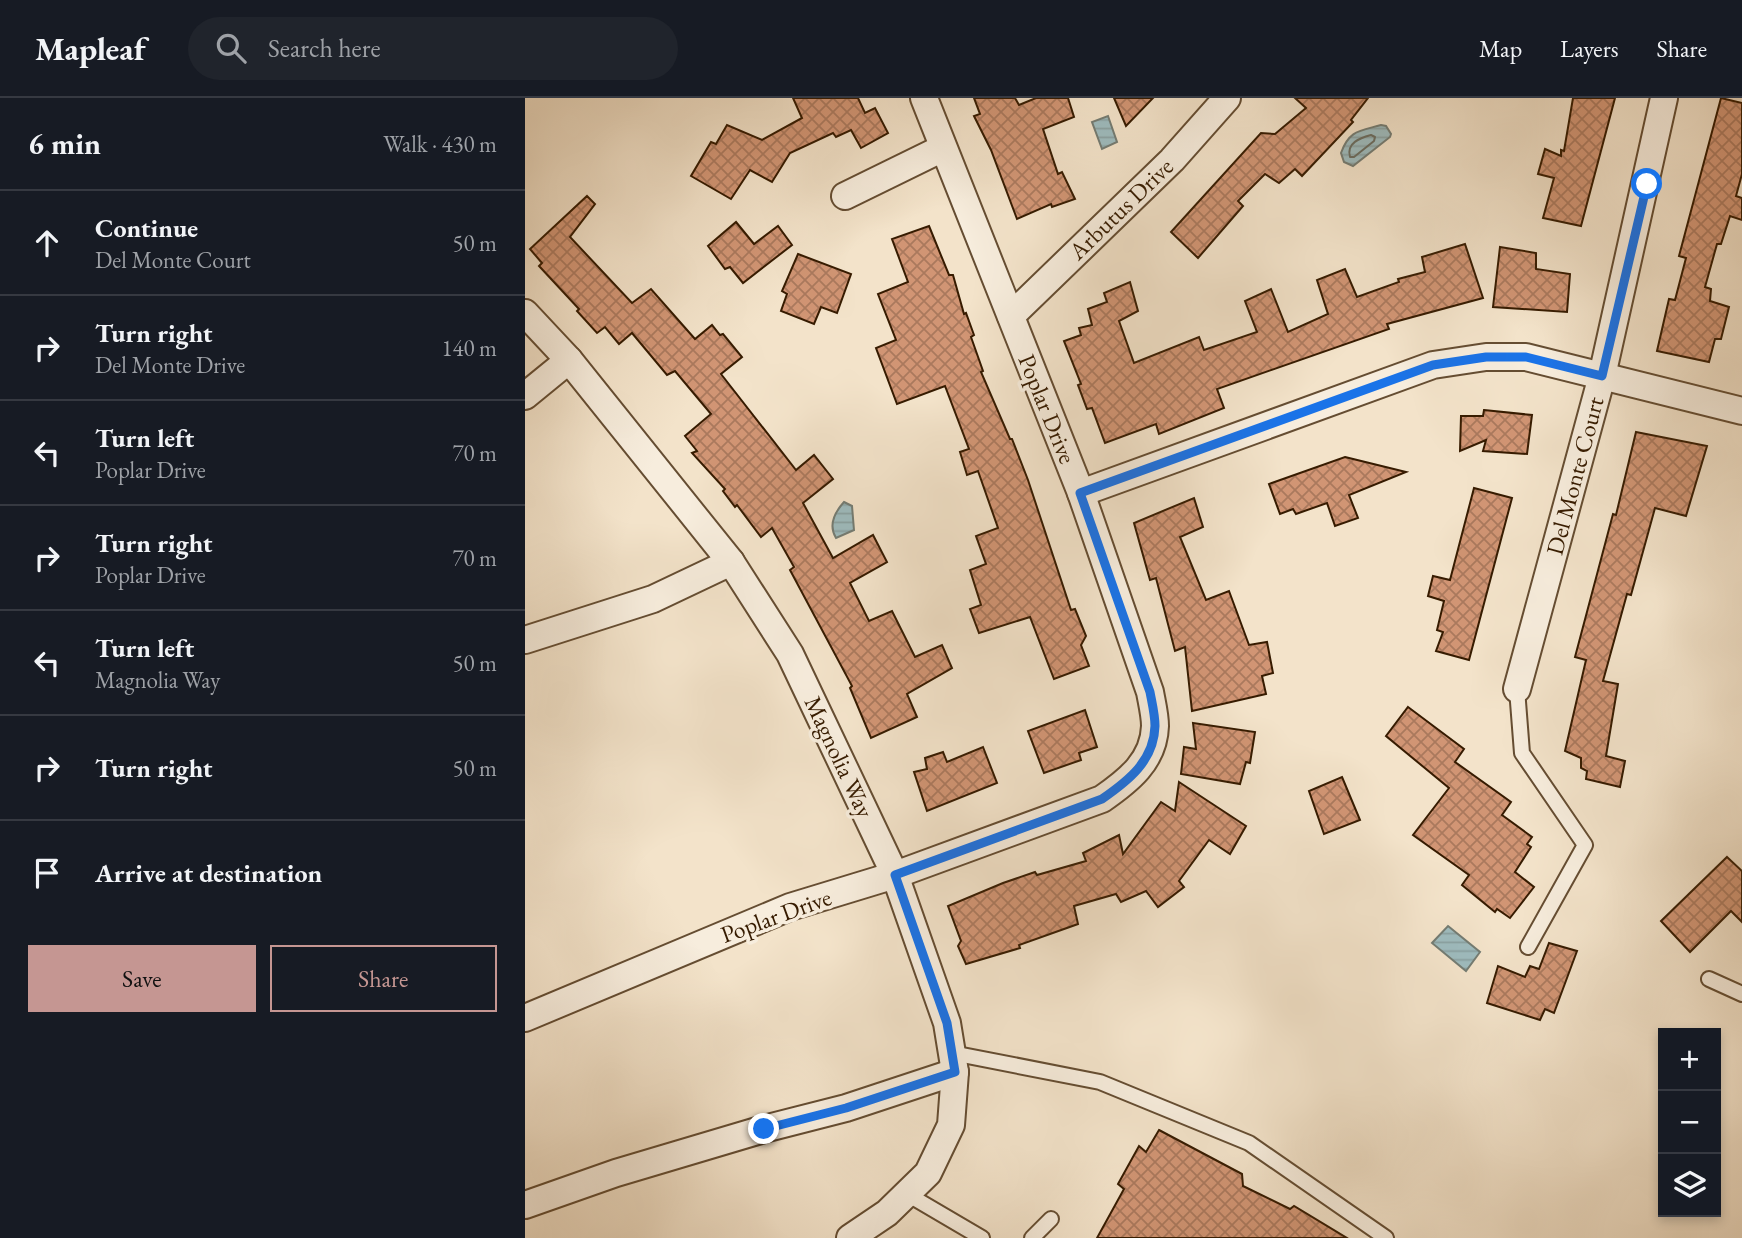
<!DOCTYPE html>
<html lang="en">
<head>
<meta charset="utf-8">
<style>
	body { margin:0; font-family:"EB Garamond",serif; background:#20242c; color:#f1f3f6 }
	.controls { position:absolute; right:21px; bottom:21px; display:grid; overflow:hidden; border-radius:0px; box-shadow:0 4px 10px #0003 }
	.controls button { width:63px; height:63px; display:grid; place-items:center; padding:0; border:0; border-bottom:2px solid #363941; background:#171b24; color:#f1f3f6; font:35px sans-serif }
	.stop { position:absolute; width:21px; height:21px; margin:-16px; border:5px solid #1a73e8; border-radius:50%; background:#fff }
	.stop.end { background:#1a73e8; border-color:#fff; box-shadow:0 2px 7px #0008 }
	.list { margin:0; padding:0; list-style:none }
	h2 { display:flex; justify-content:space-between; align-items:center; height:91px; margin:0; padding:0 28px; font-size:30px }
	h2 small { font-size:23px; font-weight:400; color:#9ea1a6 }
	.list li { display:grid; grid-template-columns:46px 1fr auto; gap:21px; align-items:center; box-sizing:border-box; height:105px; padding:0 28px; border-top:2px solid #363941 }
	.list b { display:block; font-size:26px; white-space:nowrap }
	.list p { margin:0; font-size:23px; white-space:nowrap; color:#9ea1a6 }
	.list em { font-size:23px; font-style:normal; color:#9ea1a6 }
	.actions { display:flex; gap:14px; padding:21px 28px }
	.actions a { flex:1; padding:16px 0; border:2px solid #c59692; border-radius:0px; text-align:center; font-size:24px; color:#c59692 }
	.actions .main { background:#c59692; color:#111 }
	.icon { flex:none; width:38px; height:38px; fill:none; stroke:currentColor; stroke-width:2; stroke-linecap:round; stroke-linejoin:round }
	.map { position:relative; flex:none; width:1217px; height:1140px; overflow:hidden }
	header { display:flex; align-items:center; gap:42px; box-sizing:border-box; height:98px; padding:0 35px; background:#171b24; border-bottom:2px solid #363941 }
	header strong { font-size:33px }
	nav { display:flex; gap:38px; margin-inline-start:auto; font-size:24px }
	.search { width:490px; height:63px; background:#20242c; display:flex; align-items:center; gap:18px; box-sizing:border-box; padding:0 24px; border-radius:38px; color:#9ea1a6; font-size:26px }
	main { display:flex }
	aside { flex:1; background:#171b24 }
	.map>svg:first-child { display:block }
	.water { fill:url(#water-rules); stroke:#747c73; stroke-width:2 }
	.lines { fill:none; stroke-linecap:round; stroke-linejoin:round }
	.shore { stroke:#6a6c60; stroke-width:2 }
	.building { fill:url(#building-cross-hatch); stroke:#361b00; stroke-width:2 }
	.lane-casing { stroke:#654d32; stroke-width:18 }
	.street-casing { stroke:#654d32; stroke-width:30 }
	.lane { stroke:#f7eddd; stroke-width:14 }
	.street { stroke:#f7eddd; stroke-width:26 }
	.route { stroke:#1a73e8; stroke-width:9 }
	.labels { text-anchor:middle; stroke-width:7; stroke-linejoin:round; paint-order:stroke }
	.street-label { font-size:24px; fill:#361b00; stroke:#f7eddd }
</style>
</head>
<body>
<header>
<strong>Mapleaf</strong>
<div class="search"><svg class="icon" aria-label="search" viewBox="0 0 24 24"><circle cx="10" cy="10" r="6"/><path d="M15 15l6 6"/></svg>Search here</div>
<nav><a>Map</a><a>Layers</a><a>Share</a></nav>
</header>
<main>
<aside>
<h2>6 min<small>Walk · 430 m</small></h2>
<ul class="list">
<li><svg class="icon" aria-label="ahead" viewBox="0 0 24 24"><path d="M12 20V5M6 11l6-6 6 6"/></svg><div><b>Continue</b><p>Del Monte Court</p></div><em>50 m</em></li>
<li><svg class="icon" aria-label="right" viewBox="0 0 24 24"><path d="M7 20v-9h11M14 6l5 5-5 5"/></svg><div><b>Turn right</b><p>Del Monte Drive</p></div><em>140 m</em></li>
<li><svg class="icon" aria-label="left" viewBox="0 0 24 24"><path d="M17 20v-9H6M10 6l-5 5 5 5"/></svg><div><b>Turn left</b><p>Poplar Drive</p></div><em>70 m</em></li>
<li><svg class="icon" aria-label="right" viewBox="0 0 24 24"><path d="M7 20v-9h11M14 6l5 5-5 5"/></svg><div><b>Turn right</b><p>Poplar Drive</p></div><em>70 m</em></li>
<li><svg class="icon" aria-label="left" viewBox="0 0 24 24"><path d="M17 20v-9H6M10 6l-5 5 5 5"/></svg><div><b>Turn left</b><p>Magnolia Way</p></div><em>50 m</em></li>
<li><svg class="icon" aria-label="right" viewBox="0 0 24 24"><path d="M7 20v-9h11M14 6l5 5-5 5"/></svg><div><b>Turn right</b></div><em>50 m</em></li>
<li><svg class="icon" aria-label="arrive" viewBox="0 0 24 24"><path d="M6 21V4h12l-3 4 3 4H6"/></svg><div><b>Arrive at destination</b></div></li>
</ul>
<div class="actions"><a class="main">Save</a><a>Share</a></div>
</aside>
<div class="map">
<svg width="1217" height="1140" viewBox="0 0 1217 1140">
	<defs>
		<pattern id="water-rules" width="6" height="5" patternUnits="userSpaceOnUse" patternTransform="scale(1.75)"><rect width="6" height="5" fill="#9ebcbf"/><path d="M0 2.5h6" fill="none" stroke="#89a1a2"/></pattern>
		<pattern id="building-cross-hatch" width="8" height="8" patternUnits="userSpaceOnUse" patternTransform="scale(1.75)"><rect width="8" height="8" fill="#d19574"/><path d="M0 0l8 8M0 8l8-8" fill="none" stroke="#aa795d"/></pattern>
	</defs>
	<rect width="100%" height="100%" fill="#f3e3ca"/>
	<filter id="stains"><feTurbulence type="fractalNoise" baseFrequency=".00286" numOctaves="4"/><feColorMatrix values="0 0 0 0 .2 0 0 0 0 .09 0 0 0 0 .02 0 0 0 .5 -.17"/></filter>
	<radialGradient id="worn" r=".72"><stop offset=".6" stop-color="#630" stop-opacity="0"/><stop offset="1" stop-color="#630" stop-opacity=".3"/></radialGradient>
	<!-- water -->
	<g class="water">
		<path d="M583,18L592,44L577,51L567,24Z"/>
		<path d="M856,27L861,28L866,36L865,39L828,68L819,64L816,55C824,32 835,33 856,27Z"/>
		<path d="M319,404L327,408L329,432L311,440C303,427 310,414 319,404Z"/>
		<path d="M923,828L955,854L941,873L907,845Z"/>
	</g>
	<g class="lines">
		<!-- shore -->
		<path class="shore" d="M846,37L850,39L849,43L829,59H825C821,45 835,40 846,37Z"/>
	</g>
	<!-- building -->
	<g class="building">
		<path d="M268,0H333L340,15L350,10L363,35L336,50L326,32L311,39L308,35L265,55L247,84L225,72L206,101L166,78L186,44L191,46L202,27L237,42L277,20Z"/>
		<path d="M449,0H490L494,7L511,0H543L549,19L518,31L533,76L537,74L550,101L527,109L526,106L492,121L466,52L449,18L455,16Z"/>
		<path d="M589,0H628L601,28Z"/>
		<path d="M770,0H843L826,22L828,24L777,78L770,71L754,85L740,76L713,103L718,108L673,160L646,134L736,35L750,36L781,10Z"/>
		<path d="M1048,0H1090L1056,128L1018,120L1029,80L1013,76L1020,51L1036,58V52L1039,53Z"/>
		<path d="M1196,0L1217,5V76L1211,98L1217,100V122L1205,118L1196,146H1192L1180,189L1186,191L1185,203L1204,209L1196,241H1190L1184,264L1132,253L1144,201L1150,202L1161,160L1154,158Z"/>
		<path d="M62,98L70,106L45,139L107,205L126,191L170,241L187,227L195,237L198,236L217,259L196,276L271,372L289,357L308,381L278,405L308,460L348,437L362,464L325,485L344,523L367,513L390,559L417,547L427,570L382,596L392,619L346,640L325,590L327,588L265,472L269,469L247,430L236,439L212,407L210,409L198,393L200,391L167,355L172,353L160,338L186,316L150,273L142,277L107,235L94,246L80,229L72,235L52,213L54,211L14,168L17,165L5,151Z"/>
		<path d="M211,124L229,146L253,128L267,147L218,185L205,169L200,171L183,148Z"/>
		<path d="M404,128L424,177H428L439,216L441,215L449,237L446,239L458,273L456,274L485,341H487L503,382L546,512L550,511L561,538L556,547L564,568L529,581L505,519L454,535L445,511L456,507L445,472L461,466L451,438L473,430L453,373L442,377L435,354L444,351L420,288L372,306L351,250L371,242L353,196L383,184L367,141Z"/>
		<path d="M940,146L958,200L862,226L864,231L692,291L699,310L634,336L631,326L580,345L567,310L562,311L553,287L556,286L539,243L556,237L554,230L567,227L563,211L582,204L579,195L605,184L613,213L594,223L609,265L674,239L679,252L732,234L720,203L746,191L763,234L803,216L792,182L820,171L832,199L874,184L873,181L900,174L897,159Z"/>
		<path d="M975,149L1011,155V171L1045,176L1042,214L968,209Z"/>
		<path d="M273,156L326,176L312,215L296,209L289,226L256,213L262,196L257,193Z"/>
		<path d="M959,312L1007,317L1002,356L958,353L961,342L935,353L936,318H958Z"/>
		<path d="M1111,334L1182,348L1161,418L1130,410L1106,497L1102,496L1078,583L1093,586L1081,658L1100,663L1095,689L1061,681L1062,673L1056,670V660L1040,653L1061,562L1050,559L1088,416L1091,417Z"/>
		<path d="M820,359L881,374L824,397L833,420L810,428L802,405L771,416L768,411L755,416L744,386Z"/>
		<path d="M949,390L987,400L944,562L911,553L918,534L912,532L919,503L903,498L908,478L925,482Z"/>
		<path d="M669,400L678,429L655,439L681,502L704,493L724,547L742,544L748,575L737,578L741,596L667,613L660,549L650,553L631,480L625,482L609,425Z"/>
		<path d="M883,609L939,651L930,664L986,704L977,717L1007,739L1002,746L1006,749L990,774L1009,789L985,820L972,811L970,814L937,787L944,777L888,737L924,690L861,638Z"/>
		<path d="M560,612L572,649L554,655L556,662L519,675L503,633Z"/>
		<path d="M668,625L730,634L725,665L721,664L715,686L656,676L659,649L671,651Z"/>
		<path d="M458,649L472,685L402,713L389,674L402,671L400,660L418,654L422,664Z"/>
		<path d="M817,679L835,722L799,736L784,693Z"/>
		<path d="M654,684L721,728L705,756L684,742L654,783L659,789L633,809L621,793L596,804L591,796L549,808L553,826L494,847L495,850L441,866L433,848L436,843L423,808L478,785L510,774L512,777L561,763L558,755L594,737L598,756L636,704L650,713Z"/>
		<path d="M1202,759L1217,773V824L1206,813L1165,854L1136,823Z"/>
		<path d="M1024,845L1052,853L1029,915L1020,911L1015,922L962,905L973,868L1000,879L1005,868L1014,871Z"/>
		<path d="M634,1032L717,1076L718,1088L765,1111L769,1108L822,1140H572L599,1091L593,1086L614,1048L621,1054Z"/>
	</g>
	<g class="lines">
		<!-- lane casing -->
		<g class="lane-casing">
			<g id="lane">
				<path d="M992,591L997,655L1060,747L1003,849"/>
				<path d="M1184,881L1217,896"/>
				<path d="M427,955L575,984L724,1045L861,1140"/>
				<path d="M382,1096L457,1140"/>
				<path d="M507,1140L526,1121"/>
			</g>
		</g>
		<!-- street casing -->
		<g class="street-casing">
			<g id="street">
				<path d="M320,98L418,50"/>
				<path d="M0,215L44,262L206,464L265,556L370,777L422,925L430,974L426,1027L403,1075L362,1115L325,1140"/>
				<path d="M486,218L647,62L702,0"/>
				<path d="M0,298L44,262"/>
				<path d="M556,395L908,267L961,259H1001L1217,313"/>
				<path d="M0,542L128,501L206,464"/>
				<path d="M992,591L1077,278L1139,0"/>
				<path d="M0,920L265,809L370,777L577,701C603,683 629,663 630,628C630,617 627,605 625,594L556,395L399,0"/>
				<path d="M0,1107L91,1075L239,1031L321,1010L430,974"/>
			</g>
		</g>
		<!-- lane -->
		<use href="#lane" class="lane"/>
		<!-- street -->
		<use href="#street" class="street"/>
	</g>
	<g class="lines">
		<!-- route -->
		<path class="route" d="M239,1031L321,1010L430,974L422,925L370,777L577,701C603,683 629,663 630,628C630,617 627,605 625,594L555,395L908,267L961,259H1001L1077,278L1122,86"/>
	</g>
	<g class="labels">
		<!-- street labels -->
		<g class="street-label">
			<text transform="translate(596 111) rotate(-44)" y="8">Arbutus Drive</text>
			<text transform="translate(522 311) rotate(68)" y="8">Poplar Drive</text>
			<text transform="translate(1050 378) rotate(-75)" y="8">Del Monte Court</text>
			<text transform="translate(314 659) rotate(65)" y="8">Magnolia Way</text>
			<text transform="translate(251 818) rotate(-20)" y="8">Poplar Drive</text>
		</g>
	</g>
	<rect width="100%" height="100%" filter="url(#stains)"/>
	<rect width="100%" height="100%" fill="url(#worn)"/>
</svg>
<div class="controls">
<button>+</button>
<button>−</button>
<button><svg class="icon" aria-label="layers" viewBox="0 0 24 24"><path d="M12 4l9 5-9 5-9-5zM3 14l9 5 9-5"/></svg></button>
</div>
<div class="stop" style="left:1122px;top:86px"></div>
<div class="stop end" style="left:239px;top:1031px"></div>
</div>
</main>
</body>
</html>
